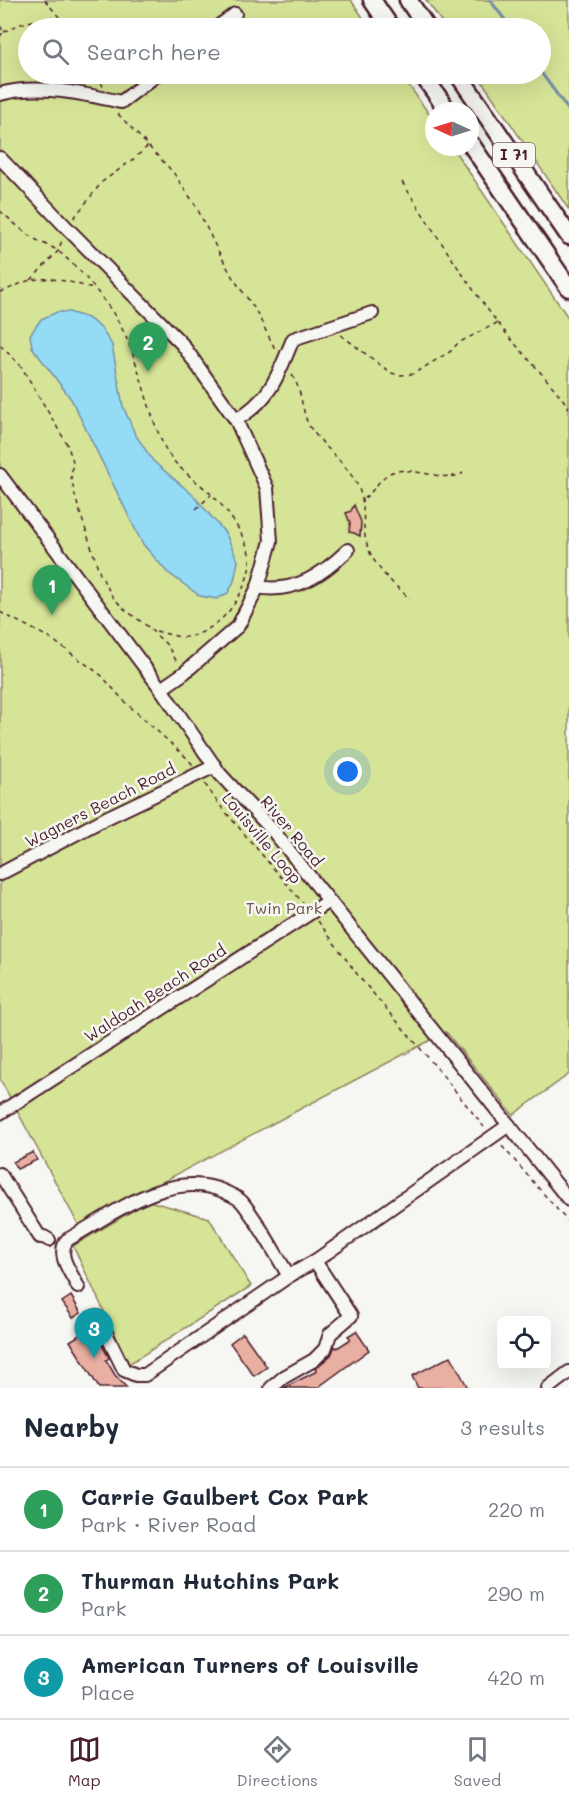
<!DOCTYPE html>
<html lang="en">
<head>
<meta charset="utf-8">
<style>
	body { margin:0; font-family:Mali,sans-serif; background:#f6f6f7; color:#1f2937 }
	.controls { position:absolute; right:18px; bottom:18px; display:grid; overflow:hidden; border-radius:9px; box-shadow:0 6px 24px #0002 }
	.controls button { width:54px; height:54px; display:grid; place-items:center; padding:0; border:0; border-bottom:2px solid #e0e1e3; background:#fff; color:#1f2937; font:30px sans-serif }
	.compass { position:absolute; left:425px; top:102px; width:54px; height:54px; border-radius:50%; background:#fff; box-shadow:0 6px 24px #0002; rotate:274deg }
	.you { position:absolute; left:348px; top:772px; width:21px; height:21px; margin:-15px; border:4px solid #fff; border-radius:50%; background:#1a73e8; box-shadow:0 0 0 9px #1a73e833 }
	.badge { display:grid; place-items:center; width:39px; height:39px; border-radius:50%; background:#4a1f2b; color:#fff; font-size:20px; font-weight:700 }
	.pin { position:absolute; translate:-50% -50px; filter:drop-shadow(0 2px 3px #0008) }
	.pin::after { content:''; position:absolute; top:32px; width:21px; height:18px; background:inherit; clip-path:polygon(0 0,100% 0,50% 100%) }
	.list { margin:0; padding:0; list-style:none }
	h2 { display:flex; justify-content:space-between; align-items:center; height:78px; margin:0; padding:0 24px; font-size:26px }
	h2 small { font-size:20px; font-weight:400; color:#747a83 }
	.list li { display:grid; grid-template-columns:39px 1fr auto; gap:18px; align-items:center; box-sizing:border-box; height:84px; padding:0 24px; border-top:2px solid #e0e1e3 }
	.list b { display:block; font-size:22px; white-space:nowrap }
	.list p { margin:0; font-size:20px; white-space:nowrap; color:#747a83 }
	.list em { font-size:20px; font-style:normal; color:#747a83 }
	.icon { flex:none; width:33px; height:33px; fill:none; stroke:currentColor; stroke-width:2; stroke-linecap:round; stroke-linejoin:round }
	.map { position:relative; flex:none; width:569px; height:1388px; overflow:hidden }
	.search { position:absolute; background:#fff; box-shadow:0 6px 24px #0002; left:18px; right:18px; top:18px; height:66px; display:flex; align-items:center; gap:15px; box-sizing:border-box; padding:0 21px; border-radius:33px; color:#747a83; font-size:22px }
	.sheet { height:330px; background:#fff }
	nav { display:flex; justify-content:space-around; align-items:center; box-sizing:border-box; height:84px; border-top:2px solid #e0e1e3; background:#fff; font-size:16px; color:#747a83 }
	nav a { display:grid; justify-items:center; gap:3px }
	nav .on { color:#4a1f2b }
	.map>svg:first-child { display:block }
	.green { fill:#d6e497; stroke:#908261; stroke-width:1.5 }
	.water { fill:#94dbf6; stroke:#7690a5; stroke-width:1.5 }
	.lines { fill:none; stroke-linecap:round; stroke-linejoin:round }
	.stream { stroke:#7690a5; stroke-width:3 }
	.building { fill:#e8afa2; stroke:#4a1f2b; stroke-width:1.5 }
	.minor-casing { stroke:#4a1f2b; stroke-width:16 }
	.highway-casing { stroke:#4a1f2b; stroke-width:21 }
	.path { stroke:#4a1f2b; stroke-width:1.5; stroke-dasharray:4.5 4.5; stroke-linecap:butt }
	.minor { stroke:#f6f6f2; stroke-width:12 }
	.highway { stroke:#f6f6f2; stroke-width:16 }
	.labels { text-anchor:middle; stroke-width:5; stroke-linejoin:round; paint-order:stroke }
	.shield { fill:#f6f6f2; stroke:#7e6067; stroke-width:1.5 }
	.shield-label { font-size:15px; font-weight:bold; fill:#4a1f2b }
	.street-label { font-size:16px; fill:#4a1f2b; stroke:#f6f6f2 }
	.park-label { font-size:16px; fill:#6d5046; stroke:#f6f6f2 }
</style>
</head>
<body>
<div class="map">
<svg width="569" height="1388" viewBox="0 0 569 1388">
	<rect width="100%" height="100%" fill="#f6f6f2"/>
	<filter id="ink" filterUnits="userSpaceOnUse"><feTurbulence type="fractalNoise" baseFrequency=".0167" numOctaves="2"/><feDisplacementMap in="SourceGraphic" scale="12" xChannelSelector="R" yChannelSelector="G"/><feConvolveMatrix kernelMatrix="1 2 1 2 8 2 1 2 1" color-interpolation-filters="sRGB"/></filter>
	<g filter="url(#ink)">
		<!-- green -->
		<g class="green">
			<path d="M0,0H351L370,28H28V74H401L434,121V147H452L569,319V1074L513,1115L446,1032L79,1226L0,1079Z"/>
			<path d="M426,0H569V210L477,74H540V28H446Z"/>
			<path d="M149,1201L209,1218L251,1286L129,1364L73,1246Z"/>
		</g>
		<!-- water -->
		<path class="water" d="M57,312H69L88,318L101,328L112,345L123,406L135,434L153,461L193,495L226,534L238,561L234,581L228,593L217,599L200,596L167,572L142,543L71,399L32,347L30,335L41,319Z"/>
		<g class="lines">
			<!-- stream -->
			<g class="stream">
				<path d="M490,0L511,28"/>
				<path d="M540,71L569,111"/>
			</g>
		</g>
		<!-- building -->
		<g class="building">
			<path d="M354,505L361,522L360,536L354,533L349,532L350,523L346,513L351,511Z"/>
			<path d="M33,1152L37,1160L17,1169L13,1162Z"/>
			<path d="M71,1296L81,1313L73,1318L62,1302Z"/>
			<path d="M92,1327L109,1358L106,1360L115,1375L127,1388H99L70,1341Z"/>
			<path d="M356,1331L369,1350L317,1388H284L317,1371L315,1369L331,1355L335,1346L337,1348L351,1339L348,1336Z"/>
			<path d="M243,1333L267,1367L254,1376L230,1343Z"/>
			<path d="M451,1356L468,1388H418L412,1376Z"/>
		</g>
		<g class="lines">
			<!-- minor casing -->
			<g class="minor-casing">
				<g id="minor">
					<path d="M216,28L235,14"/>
					<path d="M0,94C36,83 85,94 121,102L158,74"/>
					<path d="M0,158L67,228L182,344L236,420L267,488L271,541L258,587L238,626L184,673L161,689"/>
					<path d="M236,420C272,398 278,375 293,339L372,313"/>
					<path d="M0,475L161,689L220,774L274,832L569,1200"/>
					<path d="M258,587C295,594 323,574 348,550"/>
					<path d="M0,874L106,818L215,766"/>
					<path d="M0,1113L329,901"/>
					<path d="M0,1174L36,1231L40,1237H44L49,1240"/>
					<path d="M78,1287C71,1272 56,1256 67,1240C112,1215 170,1168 223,1191C229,1194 238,1197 242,1202C260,1224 274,1252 289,1276"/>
					<path d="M98,1317L124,1370L136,1375H145L289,1276L315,1261L509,1125"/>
					<path d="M271,1388L284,1377L314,1360L325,1349L330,1334L351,1316L315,1261"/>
					<path d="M548,1388L569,1372"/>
				</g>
			</g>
			<!-- highway casing -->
			<g class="highway-casing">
				<g id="highway">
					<path d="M372,0L391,28"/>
					<path d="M408,0L427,28"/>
					<path d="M422,74L448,111"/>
					<path d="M458,74L569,236"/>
					<path d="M470,143L569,288"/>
				</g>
			</g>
			<!-- path -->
			<g class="path">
				<path d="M45,0L68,28"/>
				<path d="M0,26L4,32L0,36"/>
				<path d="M4,32C27,19 41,17 64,28"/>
				<path d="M98,74L103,87"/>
				<path d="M118,114L173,172L196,206L215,245L233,278L255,309L276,351"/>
				<path d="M402,182C434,231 465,281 501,327C523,355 549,379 569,408"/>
				<path d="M0,211C11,220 23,232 35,239C43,244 52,246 59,252C77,266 92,284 105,302C139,344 142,401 165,448C175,468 198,481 213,496C227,509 251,543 250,562C249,580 239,598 229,611C219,623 199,638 182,637C172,636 162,632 151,630L167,645L177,662"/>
				<path d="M74,218L102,182L135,158L149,145"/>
				<path d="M31,280L58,251L63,238"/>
				<path d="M0,292C11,289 21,282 32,280C53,276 74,283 94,289"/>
				<path d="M341,335L391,373L401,375L413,374L451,351L458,343L497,323"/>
				<path d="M0,345L21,366L67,444L73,461L71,477L76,500L100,574L112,596L123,608L151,629"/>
				<path d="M292,375C302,390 301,407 308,424C321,445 343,460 355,481C366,499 362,516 365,536C369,563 391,582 410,599"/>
				<path d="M364,498C376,491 380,474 396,471C417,468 447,483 463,473"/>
				<path d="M196,509L211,495"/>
				<path d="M0,612L50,638L101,675L124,701L188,759L193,765"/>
				<path d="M205,784L218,803L303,903"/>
				<path d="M318,921L360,978L437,1068L484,1127"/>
				<path d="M502,1146L569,1223"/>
			</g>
			<!-- minor -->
			<use href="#minor" class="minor"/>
			<!-- highway -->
			<use href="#highway" class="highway"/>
		</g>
	</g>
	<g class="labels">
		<!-- shield labels -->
		<rect class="shield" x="493" y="143" width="42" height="24" rx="4.5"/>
		<g class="shield-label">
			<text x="514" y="160">I 71</text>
		</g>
		<!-- street labels -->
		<g class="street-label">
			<text transform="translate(100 805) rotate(-27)" y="6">Wagners Beach Road</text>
			<text transform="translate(292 831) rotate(50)" y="6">River Road</text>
			<text transform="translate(262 838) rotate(50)" y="6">Louisville Loop</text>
			<text transform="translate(155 993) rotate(-33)" y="6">Waldoah Beach Road</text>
		</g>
		<!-- park labels -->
		<g class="park-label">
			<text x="284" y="914">Twin Park</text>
		</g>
	</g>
</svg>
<div class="controls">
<button><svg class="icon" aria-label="locate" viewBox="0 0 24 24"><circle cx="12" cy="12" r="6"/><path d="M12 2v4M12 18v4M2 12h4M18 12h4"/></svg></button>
</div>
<svg class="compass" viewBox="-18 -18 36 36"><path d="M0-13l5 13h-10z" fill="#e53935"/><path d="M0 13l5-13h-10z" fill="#747a83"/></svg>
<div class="you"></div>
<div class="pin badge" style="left:52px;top:615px;background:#2e9e5b">1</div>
<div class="pin badge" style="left:148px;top:372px;background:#2e9e5b">2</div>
<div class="pin badge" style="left:94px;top:1358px;background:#0f9aa8">3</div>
<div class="search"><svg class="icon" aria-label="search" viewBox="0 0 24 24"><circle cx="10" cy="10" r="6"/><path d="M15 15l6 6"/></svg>Search here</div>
</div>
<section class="sheet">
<h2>Nearby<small>3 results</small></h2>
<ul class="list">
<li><span class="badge" style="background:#2e9e5b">1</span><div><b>Carrie Gaulbert Cox Park</b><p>Park · River Road</p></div><em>220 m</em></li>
<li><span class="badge" style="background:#2e9e5b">2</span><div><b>Thurman Hutchins Park</b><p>Park</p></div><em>290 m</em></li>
<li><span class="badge" style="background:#0f9aa8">3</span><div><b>American Turners of Louisville</b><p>Place</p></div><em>420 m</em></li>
</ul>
</section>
<nav>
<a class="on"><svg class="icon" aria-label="map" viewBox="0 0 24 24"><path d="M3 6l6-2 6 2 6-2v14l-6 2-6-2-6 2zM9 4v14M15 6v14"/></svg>Map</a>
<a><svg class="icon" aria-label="directions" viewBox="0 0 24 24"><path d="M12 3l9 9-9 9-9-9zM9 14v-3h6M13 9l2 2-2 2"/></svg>Directions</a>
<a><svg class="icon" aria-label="saved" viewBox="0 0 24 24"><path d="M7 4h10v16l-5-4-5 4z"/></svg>Saved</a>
</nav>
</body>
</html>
